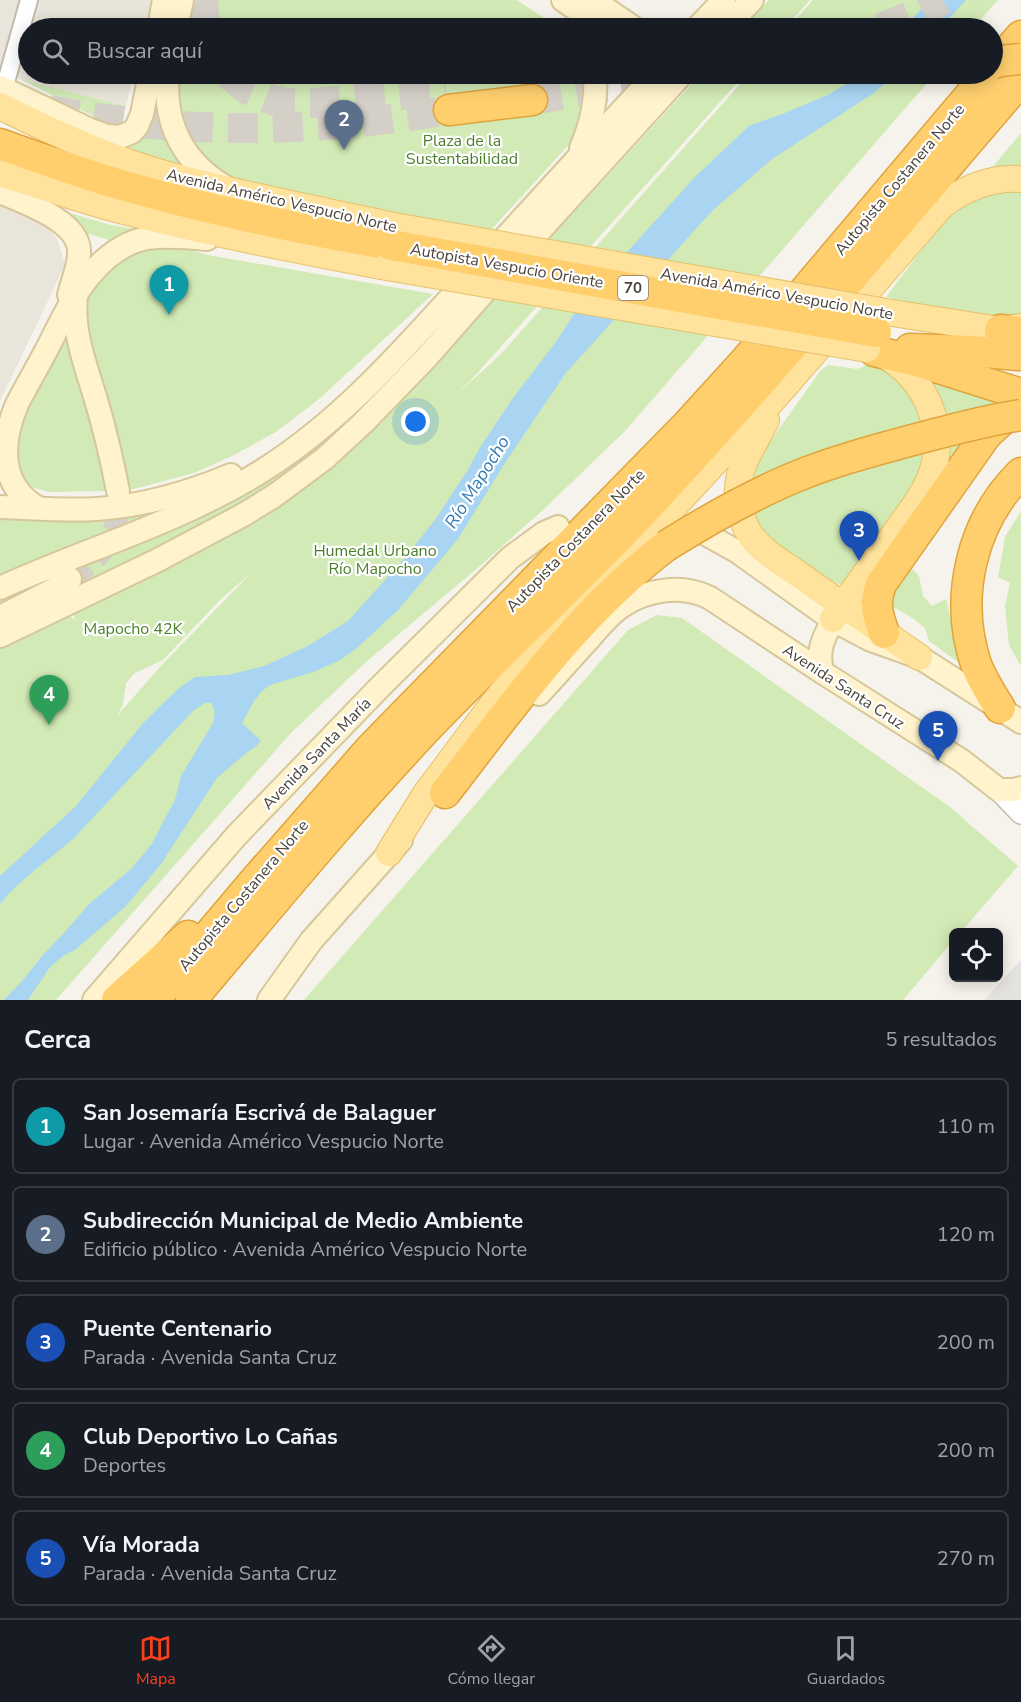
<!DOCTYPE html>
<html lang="es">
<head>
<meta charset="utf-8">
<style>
	body { margin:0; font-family:"Nunito Sans",sans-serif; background:#20242c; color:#f1f3f6 }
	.controls { position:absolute; right:18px; bottom:18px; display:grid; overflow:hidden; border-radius:9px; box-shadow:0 3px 15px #0003 }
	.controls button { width:54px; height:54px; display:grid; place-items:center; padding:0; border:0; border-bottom:2px solid #363941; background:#171b24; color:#f1f3f6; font:30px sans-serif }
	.you { position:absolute; left:416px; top:422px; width:21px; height:21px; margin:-15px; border:4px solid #fff; border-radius:50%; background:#1a73e8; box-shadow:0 0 0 9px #1a73e833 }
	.badge { display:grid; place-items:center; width:39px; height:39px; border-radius:50%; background:#fc3f1d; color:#fff; font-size:20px; font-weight:700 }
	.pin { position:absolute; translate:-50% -50px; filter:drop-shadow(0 2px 3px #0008) }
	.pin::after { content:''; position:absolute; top:32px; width:21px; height:18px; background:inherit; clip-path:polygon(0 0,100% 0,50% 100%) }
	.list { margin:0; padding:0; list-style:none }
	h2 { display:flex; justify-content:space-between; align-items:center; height:78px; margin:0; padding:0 24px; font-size:26px }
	h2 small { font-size:20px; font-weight:400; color:#9ea1a6 }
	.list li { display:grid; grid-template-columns:39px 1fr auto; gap:18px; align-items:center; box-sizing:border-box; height:96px; margin:0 12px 12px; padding:0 12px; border:2px solid #363941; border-radius:9px }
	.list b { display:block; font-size:22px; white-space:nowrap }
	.list p { margin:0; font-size:20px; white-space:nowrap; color:#9ea1a6 }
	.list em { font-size:20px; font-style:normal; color:#9ea1a6 }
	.icon { flex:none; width:33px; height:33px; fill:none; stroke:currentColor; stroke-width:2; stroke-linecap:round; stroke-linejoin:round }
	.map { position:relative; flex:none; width:1021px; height:1000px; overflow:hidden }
	.search { position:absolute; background:#171b24; box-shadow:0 3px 15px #0003; left:18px; right:18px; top:18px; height:66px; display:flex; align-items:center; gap:15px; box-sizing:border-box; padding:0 21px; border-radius:33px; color:#9ea1a6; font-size:22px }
	.sheet { height:618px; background:#171b24 }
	nav { display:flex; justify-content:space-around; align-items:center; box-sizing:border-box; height:84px; border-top:2px solid #363941; background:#171b24; font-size:16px; color:#9ea1a6 }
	nav a { display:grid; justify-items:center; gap:3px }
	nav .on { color:#fc3f1d }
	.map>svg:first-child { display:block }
	.residential { fill:#eae5da }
	.green { fill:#d2eab5; fill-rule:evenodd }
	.parking { fill:#e5e3e0 }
	.water { fill:#a9d4f2 }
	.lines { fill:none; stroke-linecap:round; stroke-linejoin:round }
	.secondary-tunnel { stroke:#d4d0c8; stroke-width:22; stroke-dasharray:22 11; stroke-linecap:butt }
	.motorway-tunnel { stroke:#d4d0c8; stroke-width:30; stroke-dasharray:30 15; stroke-linecap:butt }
	.minor-casing { stroke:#c2bbae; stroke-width:20 }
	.tertiary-casing { stroke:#c2bbae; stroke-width:24 }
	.secondary-casing { stroke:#d6c79b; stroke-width:26 }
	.primary-casing { stroke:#e6c16a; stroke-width:28 }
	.motorway-casing { stroke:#e0a43c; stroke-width:33 }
	.minor { stroke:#fff; stroke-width:16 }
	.tertiary { stroke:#fff; stroke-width:21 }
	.secondary { stroke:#fff3cd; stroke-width:22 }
	.primary { stroke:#ffe39c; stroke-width:26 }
	.motorway { stroke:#ffcf6e; stroke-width:30 }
	.primary-bridge-casing { stroke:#e6c16a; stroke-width:28; stroke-linecap:butt }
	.motorway-bridge-casing { stroke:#e0a43c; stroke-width:33; stroke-linecap:butt }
	.primary-bridge { stroke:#ffe39c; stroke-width:26 }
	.motorway-bridge { stroke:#ffcf6e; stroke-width:30 }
	.labels { text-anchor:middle; stroke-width:4.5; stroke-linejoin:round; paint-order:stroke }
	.shield { fill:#fff; stroke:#817c74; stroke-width:1.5 }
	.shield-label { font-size:15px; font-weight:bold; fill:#4b4439 }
	.park-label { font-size:16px; fill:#4a7f2a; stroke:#fff }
	.street-label { font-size:16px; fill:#4b4439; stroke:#fff }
	.water-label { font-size:18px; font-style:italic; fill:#2e7ab2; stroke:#fff }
</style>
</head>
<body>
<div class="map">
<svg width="1021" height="1000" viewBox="0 0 1021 1000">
	<rect width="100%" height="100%" fill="#f6f3ec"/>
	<!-- residential -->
	<g class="residential">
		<path d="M0,0H152L145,28H28V74H134L126,106L20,79L0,69Z"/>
		<path d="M0,202L47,226L58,241L65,265L0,401Z"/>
	</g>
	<!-- green -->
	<g class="green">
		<path d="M192,0H517L559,28H185Z"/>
		<path d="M769,0H810L785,28H742Z"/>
		<path d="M813,0H998L973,28H788Z"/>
		<path d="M177,74H585L586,76L582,119L573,140L490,231L233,182L206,164L178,121Z"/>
		<path d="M701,74H745L472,379L455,396L501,354L749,74H935L625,431L543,510L480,566L367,661L291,733L56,1000H0V646L68,614L76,621L72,612L283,500L484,306L552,236ZM252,572L158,669L117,716L123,704L126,683L135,673L163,660L222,598Z"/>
		<path d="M20,79L126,106C123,116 122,125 111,125Z"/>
		<path d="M161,81L201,175L109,145Z"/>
		<path d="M1021,133V168L991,169Z"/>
		<path d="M1021,190V318L975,317L886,297L916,257L949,217L968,199L990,191Z"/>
		<path d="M56,209L111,225L141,230L113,241L82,232Z"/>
		<path d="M174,246L208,255L433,294L319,399L276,432L232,456L194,473L134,489L108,491L49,492L21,484L6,456C20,427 34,398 48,369C65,335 85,284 118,263C135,252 155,249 174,246Z"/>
		<path d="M440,322L419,354L366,410L291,473L219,519L82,584L70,571L0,607V596L205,513Z"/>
		<path d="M828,365L857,369L867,365L889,371L922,401L924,471L845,583L839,584L828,583L758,529L744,491L761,454L821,370Z"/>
		<path d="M919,374L996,402L975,423L947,462Z"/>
		<path d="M191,497L0,576V515Z"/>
		<path d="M1021,511V666L1009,645L1005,606L1010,583L998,577L1005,537Z"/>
		<path d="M910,567L919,576L923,596L932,606L946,599L955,635L959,663L929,641L925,628L911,617L890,605L896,576Z"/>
		<path d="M657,615L682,618L950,807L1018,866L961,932L954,933L953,941L903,1000H304L628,630Z"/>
	</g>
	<!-- parking -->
	<path class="parking" d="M1021,960V1000H984Z"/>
	<!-- water -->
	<g class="water">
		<path d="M929,0H966L940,28H904Z"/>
		<path d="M861,74H896L874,93L772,159L712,211L565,374L503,466L458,539L399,609L357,648L340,660L316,671L270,685L262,691L254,701L242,723L261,741L255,747L245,754L217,778L161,864L125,907L76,949L63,956L50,967L28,1000H4L23,980L42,956L65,932L89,904L131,869L151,845L175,800L181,776L213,723C215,715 216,710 211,703H205L193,711L74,838C49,860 21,878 0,904V876L76,806L144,722L178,689L195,677L228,675L264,666L306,647L348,621L403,560L435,520L467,471L481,446L513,398L558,339L581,303L694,178L749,126L785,113L830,94Z"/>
	</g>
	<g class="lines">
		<!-- secondary-tunnel -->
		<path class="secondary-tunnel" d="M70,579C106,554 120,536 118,491"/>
		<!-- motorway-tunnel -->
		<g class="motorway-tunnel">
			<path d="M203,0L205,28"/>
			<path d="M881,28L920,12L943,0"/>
			<path d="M228,74L248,90L272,100L286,103H314L446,91"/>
			<path d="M532,100L671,76"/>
			<path d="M49,110C183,135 315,133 449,110"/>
		</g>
		<!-- minor casing -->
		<g class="minor-casing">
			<path id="minor" d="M4,89L29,0"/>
		</g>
		<!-- tertiary casing -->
		<g class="tertiary-casing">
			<path id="tertiary" d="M999,790L1021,813"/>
		</g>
		<!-- secondary casing -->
		<g class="secondary-casing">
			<g id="secondary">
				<path d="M563,0L603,28"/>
				<path d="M593,0L634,28"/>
				<path d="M159,28L164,0"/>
				<path d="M176,28L182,0"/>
				<path d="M697,28L724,0"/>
				<path d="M725,28L752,0"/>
				<path d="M168,74C163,123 183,163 227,188"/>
				<path d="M0,87L88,129L107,136L120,137L132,132L137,126L142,114L150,74"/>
				<path d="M581,148C592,123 597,100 595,74"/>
				<path d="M0,192C23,202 81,221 79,253C79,267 72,282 69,295"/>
				<path d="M76,296C72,332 86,366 96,400C105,430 112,460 118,491"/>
				<path d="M0,507C32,508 65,511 97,509C143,506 188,493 231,475"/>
				<path d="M38,508C0,486 0,445 17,404C27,385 38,366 48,347C69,305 95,248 147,238C166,235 187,237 207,239"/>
				<path d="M702,532L738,552L833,620L871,640L919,657L1021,722"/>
				<path d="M0,588C88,548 182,522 265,469C342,420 402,351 463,284C527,214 591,143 656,74"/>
				<path d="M0,617L51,591L70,579"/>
				<path d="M0,636L158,560L243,515L274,496L324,459L363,423L427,357L485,291L682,74"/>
				<path d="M822,672C817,649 823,639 833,620"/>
				<path d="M539,694C556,676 572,657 589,639C599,627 609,615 622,606C648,589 682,584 710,598L822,672L962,761L999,790H1013L1021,788"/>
				<path d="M94,1000L237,835L378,689L510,558L544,533L558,527"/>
				<path d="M269,1000L311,941L401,840"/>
			</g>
		</g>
		<!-- primary casing -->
		<g class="primary-casing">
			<g id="primary">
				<path d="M0,106C55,134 113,160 172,176C246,196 320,210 394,226"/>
				<path d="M0,173C35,184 70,196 105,206C198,231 293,249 387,267"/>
				<path d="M886,312L1000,330L1021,327"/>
				<path d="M766,420C756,442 739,463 738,488C737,504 742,523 751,536C764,553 784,564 801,576C840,604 880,630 919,657"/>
				<path d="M833,619L913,508C920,498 927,487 931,476C948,429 926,377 882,354"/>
				<path d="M389,853L425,795L493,704L530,658L567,617L682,498L777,395L942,205C965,188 992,177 1021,179"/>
			</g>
		</g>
		<!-- motorway casing -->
		<g class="motorway-casing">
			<g id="motorway">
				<path d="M992,69L1021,36"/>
				<path d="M449,110L532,100"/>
				<path d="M0,144C39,158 78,172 118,184C208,210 299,229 391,245"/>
				<path d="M1000,330L1021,332"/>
				<path d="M910,349L972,351L1020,355"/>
				<path d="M874,351L920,362L1021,394"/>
				<path d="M884,633C877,614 874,604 881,584L986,435L1013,410"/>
				<path d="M1000,708C991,694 982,680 976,664C954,598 971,522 1021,473"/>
				<path d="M445,793C513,705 577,614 666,546"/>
				<path d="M117,1000L188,936"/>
				<path d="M154,1000L257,878L371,748L685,427L747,359L988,74"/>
				<path d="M191,1000C269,908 345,815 428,727C501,651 580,580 652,502C779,365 899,222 1021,80"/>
			</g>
		</g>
		<!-- minor -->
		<use href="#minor" class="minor"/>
		<!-- tertiary -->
		<use href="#tertiary" class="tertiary"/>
		<!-- secondary -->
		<use href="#secondary" class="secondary"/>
		<!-- primary -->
		<use href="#primary" class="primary"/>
		<!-- motorway -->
		<use href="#motorway" class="motorway"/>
		<!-- primary-bridge casing -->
		<g class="primary-bridge-casing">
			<g id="primary-bridge">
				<path d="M394,226L886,312"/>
				<path d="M387,267L867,349"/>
			</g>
		</g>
		<!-- motorway-bridge casing -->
		<g class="motorway-bridge-casing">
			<g id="motorway-bridge">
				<path d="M992,64L1000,61L1021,59"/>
				<path d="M391,245L876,332"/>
				<path d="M666,546C709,519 753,494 800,475C835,461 872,451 909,441C946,431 983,421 1021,415"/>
			</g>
		</g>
		<!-- primary-bridge -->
		<use href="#primary-bridge" class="primary-bridge"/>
		<!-- motorway-bridge -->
		<use href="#motorway-bridge" class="motorway-bridge"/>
	</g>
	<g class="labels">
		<!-- shield labels -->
		<rect class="shield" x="618" y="276" width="30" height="24" rx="4.5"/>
		<g class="shield-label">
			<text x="633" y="293">70</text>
		</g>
		<!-- park labels -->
		<g class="park-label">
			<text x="462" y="146">Plaza de la<tspan x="462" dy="18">Sustentabilidad</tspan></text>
			<text x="375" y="556">Humedal Urbano<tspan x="375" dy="18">Río Mapocho</tspan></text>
			<text x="133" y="634">Mapocho 42K</text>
		</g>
		<!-- street labels -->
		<g class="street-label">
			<text transform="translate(899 179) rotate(-50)" y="6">Autopista Costanera Norte</text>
			<text transform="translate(282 200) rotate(13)" y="6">Avenida Américo Vespucio Norte</text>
			<text transform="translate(507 265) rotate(10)" y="6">Autopista Vespucio Oriente</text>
			<text transform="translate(777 293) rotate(10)" y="6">Avenida Américo Vespucio Norte</text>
			<text transform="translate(575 540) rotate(-46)" y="6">Autopista Costanera Norte</text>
			<text transform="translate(844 686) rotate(33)" y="6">Avenida Santa Cruz</text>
			<text transform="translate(316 753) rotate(-46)" y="6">Avenida Santa María</text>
			<text transform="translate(243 895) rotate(-50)" y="6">Autopista Costanera Norte</text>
		</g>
		<!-- water labels -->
		<g class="water-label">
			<text transform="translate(477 482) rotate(-58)" y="6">Río Mapocho</text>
		</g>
	</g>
</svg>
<div class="controls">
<button><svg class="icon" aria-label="locate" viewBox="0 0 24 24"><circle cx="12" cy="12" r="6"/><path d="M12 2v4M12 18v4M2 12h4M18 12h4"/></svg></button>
</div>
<div class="you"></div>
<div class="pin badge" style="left:169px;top:315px;background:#0f9aa8">1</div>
<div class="pin badge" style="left:344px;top:150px;background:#5c6f8a">2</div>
<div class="pin badge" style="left:859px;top:561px;background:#1a4fb4">3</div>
<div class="pin badge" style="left:49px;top:725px;background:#2e9e5b">4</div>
<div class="pin badge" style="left:938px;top:761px;background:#1a4fb4">5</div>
<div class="search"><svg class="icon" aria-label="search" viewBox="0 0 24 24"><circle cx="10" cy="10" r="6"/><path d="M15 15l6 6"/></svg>Buscar aquí</div>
</div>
<section class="sheet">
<h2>Cerca<small>5 resultados</small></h2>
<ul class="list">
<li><span class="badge" style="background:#0f9aa8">1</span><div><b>San Josemaría Escrivá de Balaguer</b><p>Lugar · Avenida Américo Vespucio Norte</p></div><em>110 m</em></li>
<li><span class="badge" style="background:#5c6f8a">2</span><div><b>Subdirección Municipal de Medio Ambiente</b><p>Edificio público · Avenida Américo Vespucio Norte</p></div><em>120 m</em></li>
<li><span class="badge" style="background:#1a4fb4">3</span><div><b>Puente Centenario</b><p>Parada · Avenida Santa Cruz</p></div><em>200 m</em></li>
<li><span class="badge" style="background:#2e9e5b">4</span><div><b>Club Deportivo Lo Cañas</b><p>Deportes</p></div><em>200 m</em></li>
<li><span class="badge" style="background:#1a4fb4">5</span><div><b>Vía Morada</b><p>Parada · Avenida Santa Cruz</p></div><em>270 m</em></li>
</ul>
</section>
<nav>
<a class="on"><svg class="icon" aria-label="map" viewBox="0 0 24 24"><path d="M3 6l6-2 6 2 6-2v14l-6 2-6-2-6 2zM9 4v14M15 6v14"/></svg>Mapa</a>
<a><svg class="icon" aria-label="directions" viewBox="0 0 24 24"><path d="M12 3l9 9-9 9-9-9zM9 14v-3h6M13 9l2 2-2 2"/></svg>Cómo llegar</a>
<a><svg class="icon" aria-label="saved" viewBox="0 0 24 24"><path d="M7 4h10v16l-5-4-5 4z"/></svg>Guardados</a>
</nav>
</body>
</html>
